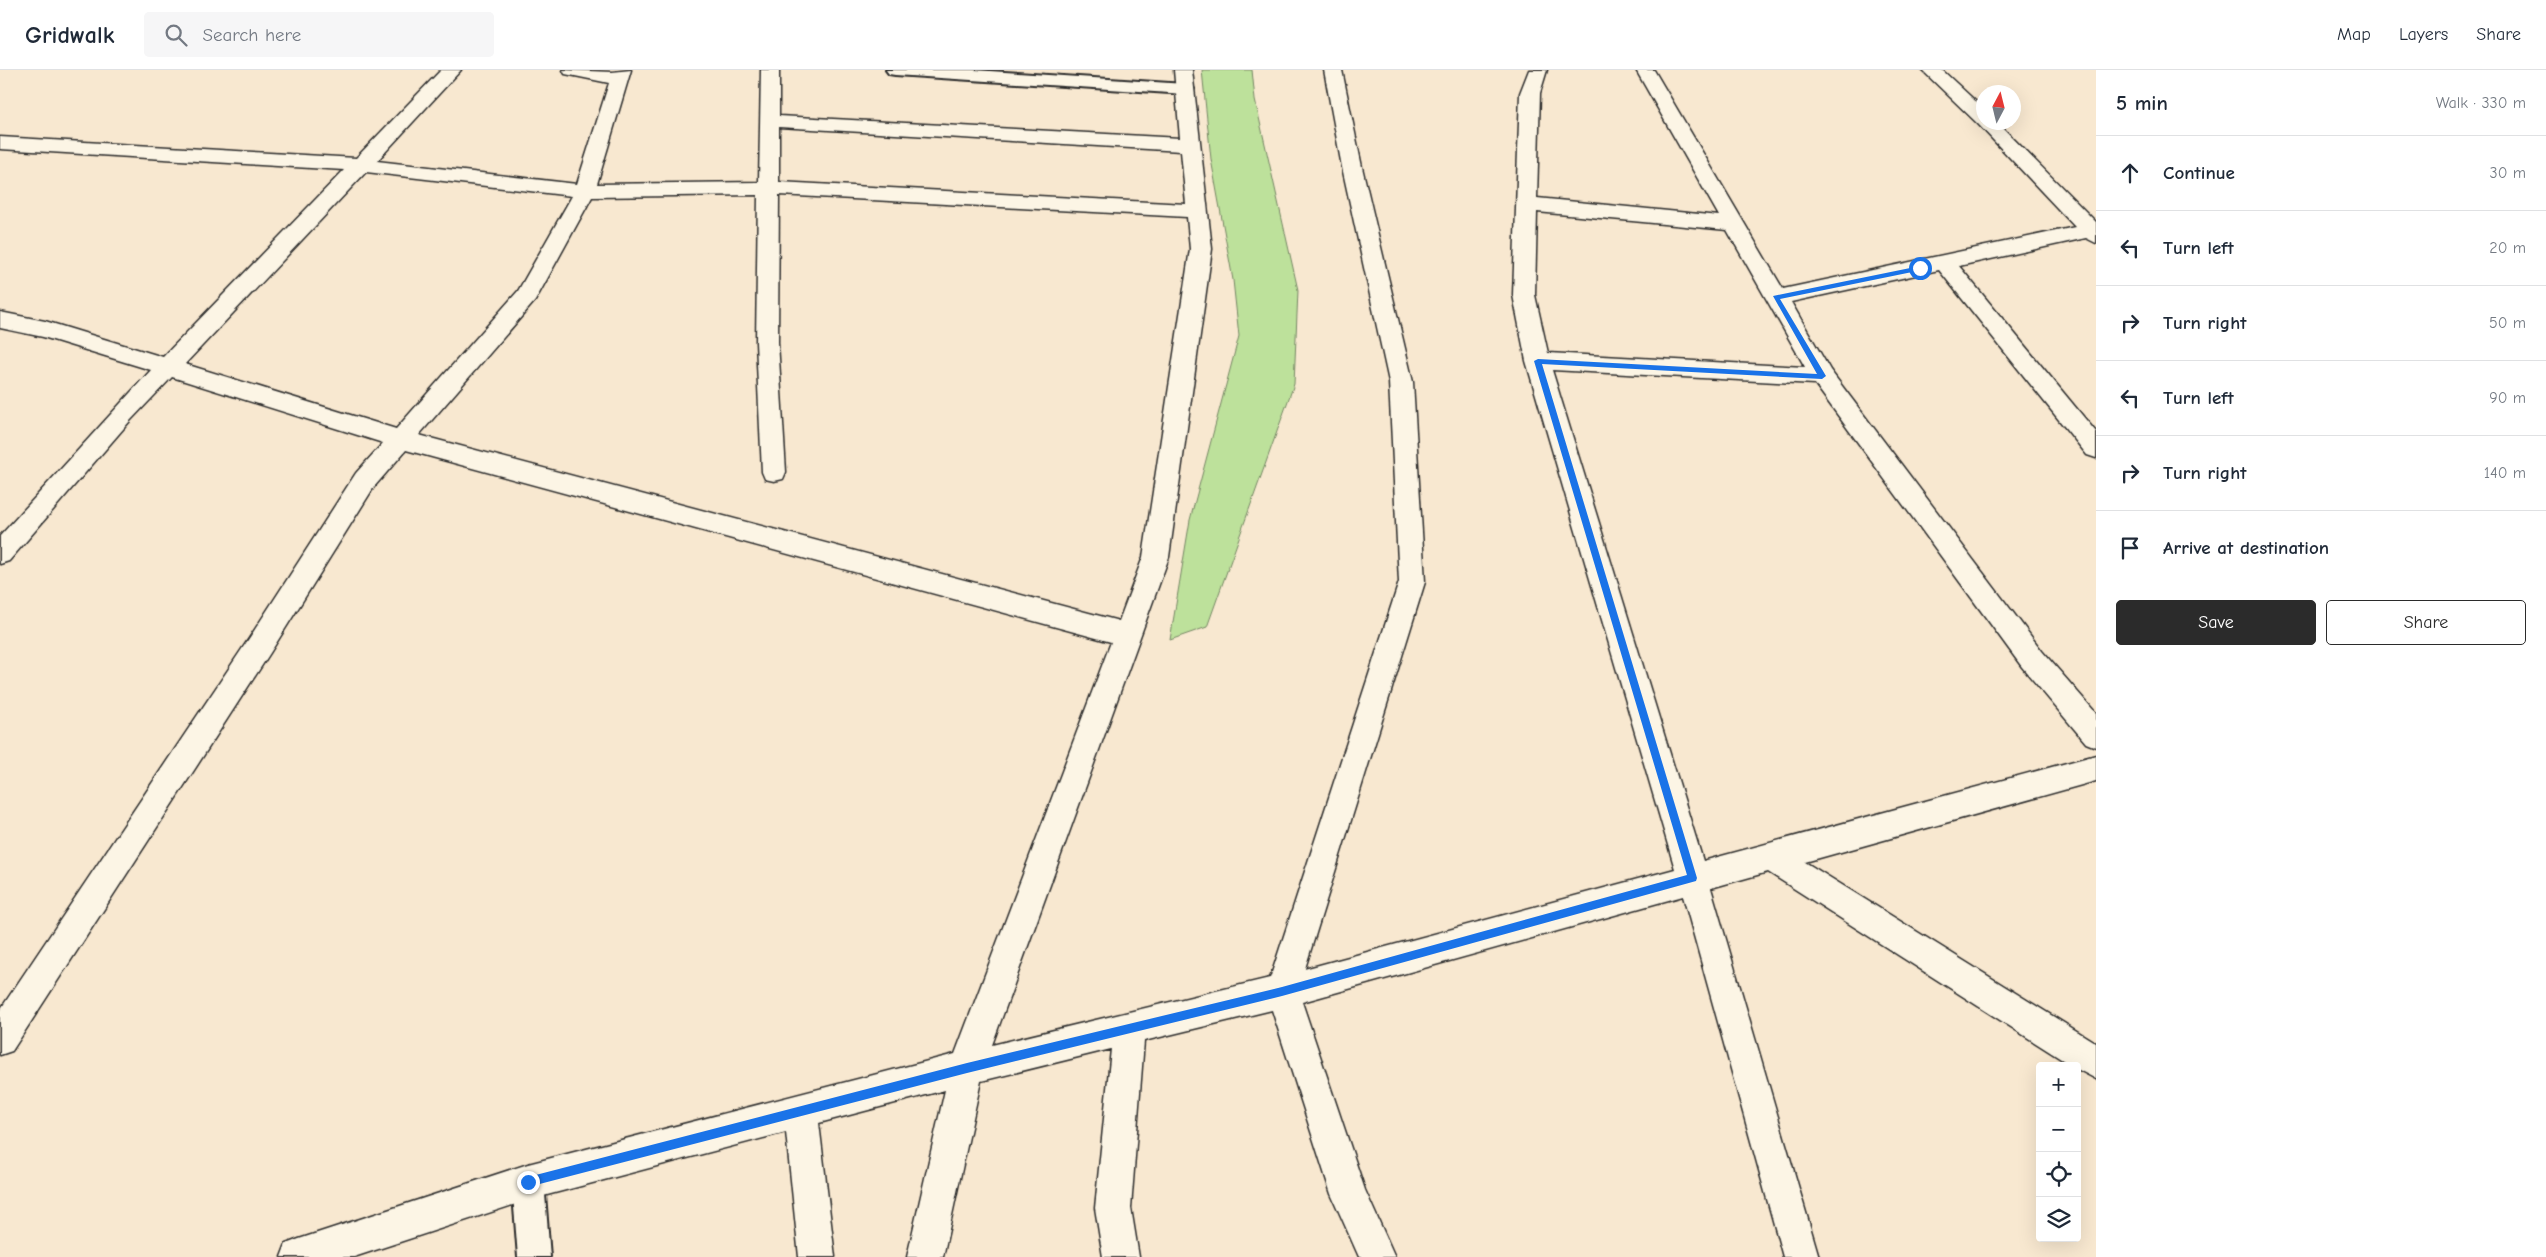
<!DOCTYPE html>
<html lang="en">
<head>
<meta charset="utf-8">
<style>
	body { margin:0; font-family:"Comic Neue",sans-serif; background:#f6f6f7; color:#1f2937 }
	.controls { position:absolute; right:15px; bottom:15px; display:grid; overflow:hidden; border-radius:5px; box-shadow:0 5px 20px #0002 }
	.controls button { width:45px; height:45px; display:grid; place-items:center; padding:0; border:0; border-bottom:1px solid #e0e1e3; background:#fff; color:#1f2937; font:25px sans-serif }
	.compass { position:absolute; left:1976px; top:15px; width:45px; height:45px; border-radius:50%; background:#fff; box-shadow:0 5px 20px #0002; rotate:7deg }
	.stop { position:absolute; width:15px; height:15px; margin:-11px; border:4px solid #1a73e8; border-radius:50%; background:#fff }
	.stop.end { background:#1a73e8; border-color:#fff; box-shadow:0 1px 5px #0008 }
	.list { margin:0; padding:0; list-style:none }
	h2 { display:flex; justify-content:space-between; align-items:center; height:65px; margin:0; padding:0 20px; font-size:21px }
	h2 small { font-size:16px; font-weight:400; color:#747a83 }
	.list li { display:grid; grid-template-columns:32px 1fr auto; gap:15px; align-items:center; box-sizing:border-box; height:75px; padding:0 20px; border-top:1px solid #e0e1e3 }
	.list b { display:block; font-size:19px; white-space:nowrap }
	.list em { font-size:16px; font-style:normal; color:#747a83 }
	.actions { display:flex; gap:10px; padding:15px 20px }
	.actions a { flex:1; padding:11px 0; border:1px solid #2b2b2b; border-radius:5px; text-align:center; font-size:18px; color:#2b2b2b }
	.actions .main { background:#2b2b2b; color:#fff }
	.icon { flex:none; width:28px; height:28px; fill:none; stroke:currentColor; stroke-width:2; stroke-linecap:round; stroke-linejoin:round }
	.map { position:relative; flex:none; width:2096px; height:1187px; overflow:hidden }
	header { display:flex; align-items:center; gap:30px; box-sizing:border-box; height:70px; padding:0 25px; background:#fff; border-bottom:1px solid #e0e1e3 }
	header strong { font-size:24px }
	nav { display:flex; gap:28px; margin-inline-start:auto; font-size:18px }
	.search { width:350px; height:45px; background:#f6f6f7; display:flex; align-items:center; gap:12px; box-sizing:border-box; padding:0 18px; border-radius:5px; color:#747a83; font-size:19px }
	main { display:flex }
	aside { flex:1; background:#fff }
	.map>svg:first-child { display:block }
	.green { fill:#bde19b; stroke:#748663 }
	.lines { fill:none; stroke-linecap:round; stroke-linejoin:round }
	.lane-casing { stroke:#2b2b2b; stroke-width:4 }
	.street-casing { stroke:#2b2b2b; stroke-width:3 }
	.secondary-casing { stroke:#2b2b2b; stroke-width:3 }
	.lane { fill:#fcf5e5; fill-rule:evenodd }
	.street { fill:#fcf5e5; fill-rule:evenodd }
	.secondary { fill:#fcf5e5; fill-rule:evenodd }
	.route { fill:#1a73e8 }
</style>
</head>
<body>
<header>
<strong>Gridwalk</strong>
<div class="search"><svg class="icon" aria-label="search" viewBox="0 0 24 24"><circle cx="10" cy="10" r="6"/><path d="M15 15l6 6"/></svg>Search here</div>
<nav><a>Map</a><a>Layers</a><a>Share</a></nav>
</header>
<main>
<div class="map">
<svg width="2096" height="1187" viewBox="0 0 2096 1187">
	<rect width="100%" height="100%" fill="#f8e8d0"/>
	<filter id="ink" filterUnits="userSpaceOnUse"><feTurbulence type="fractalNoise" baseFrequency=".02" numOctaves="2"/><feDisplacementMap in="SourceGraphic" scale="10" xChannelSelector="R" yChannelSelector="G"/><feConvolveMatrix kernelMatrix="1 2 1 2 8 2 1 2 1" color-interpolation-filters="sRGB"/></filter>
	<g filter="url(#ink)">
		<!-- green -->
		<path class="green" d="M1202,0H1252L1255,30L1298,220L1294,314L1207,557L1170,570L1190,450L1239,266L1233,210L1211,89Z"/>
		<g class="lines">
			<!-- lane casing -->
			<g class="lane-casing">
				<g id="lane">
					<path d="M886,0H974L1185,14L1191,15L1194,19L1191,23L1185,24L895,5L889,4Z"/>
					<path d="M528,1096L539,1101L544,1112L550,1187H518L512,1112L517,1101Z"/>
				</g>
			</g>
			<!-- street casing -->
			<g class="street-casing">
				<path id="street" d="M441,0H461L377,91L577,114L609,13L565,4L563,0L612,2L631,0L597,114L759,112L761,0H779V46L1180,68L1174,0H1192L1212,179L1169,487L992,975L1282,905L1675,799L1526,291L1513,225L1520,23L1529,0H1547L1540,23L1537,128L1719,146L1636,0H1654L1783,219L2075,157L1978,54L1922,0H1942L1984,39V52H1997L2096,152V173L2086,168L1959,196L2096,362V388L2087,385L1939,200L1791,232L1830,300L2042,581L2096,643V677L2086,673L2022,597L1815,314L1552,300L1703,791L2096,685V711L1805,792L2096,973V1009L2077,999V996H2072L1768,802L1711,818L1819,1187H1783L1683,826L1302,932L1365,1120L1395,1187H1359L1331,1124L1272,940L1144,971L1131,1138L1139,1187H1103L1095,1138L1111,979L981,1011L943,1187H907L945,1020L819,1053L835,1187H799L786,1062L528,1130L354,1187H281L286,1174L299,1169L528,1094L955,984L1111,572L406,380L374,417L270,583L12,981L0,985V940L250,567L356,403L383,373L172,307L130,351L9,491L0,494V466L151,300L43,267L0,258V242L45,251L163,287L344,100L0,79V67L356,88ZM779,57L1181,81L1186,134L779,112ZM366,102L572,126L518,221L396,359L185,294ZM758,125L756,272L762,402L765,409L774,411L783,409L786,402L778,272L779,125L1187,147L1190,179L1143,487L1119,551L419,365L535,231L592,127ZM1537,142L1727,160L1805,297L1548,283L1535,225Z"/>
			</g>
			<!-- secondary casing -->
			<g class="secondary-casing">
				<path id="secondary" d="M1324,0H1342L1362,97L1413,312L1425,512L1298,921L1293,932L1282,937L1271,932L1266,921L1399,512L1389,312L1342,97Z"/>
			</g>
			<!-- lane -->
			<use href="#lane" class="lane"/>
			<!-- street -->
			<use href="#street" class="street"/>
			<!-- secondary -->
			<use href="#secondary" class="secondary"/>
		</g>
	</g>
	<!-- route -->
	<path class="route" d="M1920,196L1922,200L1780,229L1826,306L1822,309L1542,294L1697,808L1696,811L1282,926L967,1003L528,1117L524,1116L523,1112L528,1107L967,993L1282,917L1687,805L1534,291L1538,289L1817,304L1773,226Z"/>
</svg>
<div class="controls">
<button>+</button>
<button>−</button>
<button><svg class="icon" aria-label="locate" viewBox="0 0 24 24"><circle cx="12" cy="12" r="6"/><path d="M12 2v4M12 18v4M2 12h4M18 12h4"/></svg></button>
<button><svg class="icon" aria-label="layers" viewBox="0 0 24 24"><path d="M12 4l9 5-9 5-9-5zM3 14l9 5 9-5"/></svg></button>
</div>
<svg class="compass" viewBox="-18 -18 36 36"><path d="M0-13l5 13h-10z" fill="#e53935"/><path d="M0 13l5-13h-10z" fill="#747a83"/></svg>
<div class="stop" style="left:1920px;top:198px"></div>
<div class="stop end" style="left:528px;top:1112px"></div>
</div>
<aside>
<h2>5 min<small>Walk · 330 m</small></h2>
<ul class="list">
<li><svg class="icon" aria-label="ahead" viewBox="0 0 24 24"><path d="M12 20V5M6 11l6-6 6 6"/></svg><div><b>Continue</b></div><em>30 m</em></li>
<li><svg class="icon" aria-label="left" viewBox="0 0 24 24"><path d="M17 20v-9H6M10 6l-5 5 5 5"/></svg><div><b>Turn left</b></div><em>20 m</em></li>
<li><svg class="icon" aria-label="right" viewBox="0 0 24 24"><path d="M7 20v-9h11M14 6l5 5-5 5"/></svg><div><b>Turn right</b></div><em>50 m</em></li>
<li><svg class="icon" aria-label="left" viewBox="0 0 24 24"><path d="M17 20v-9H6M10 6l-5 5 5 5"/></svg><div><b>Turn left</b></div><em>90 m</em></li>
<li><svg class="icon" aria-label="right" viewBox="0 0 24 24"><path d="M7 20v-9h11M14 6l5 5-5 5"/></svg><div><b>Turn right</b></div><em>140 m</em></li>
<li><svg class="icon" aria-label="arrive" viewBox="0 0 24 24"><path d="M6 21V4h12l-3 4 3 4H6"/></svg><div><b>Arrive at destination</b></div></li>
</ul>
<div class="actions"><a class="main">Save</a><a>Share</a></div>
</aside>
</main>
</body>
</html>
